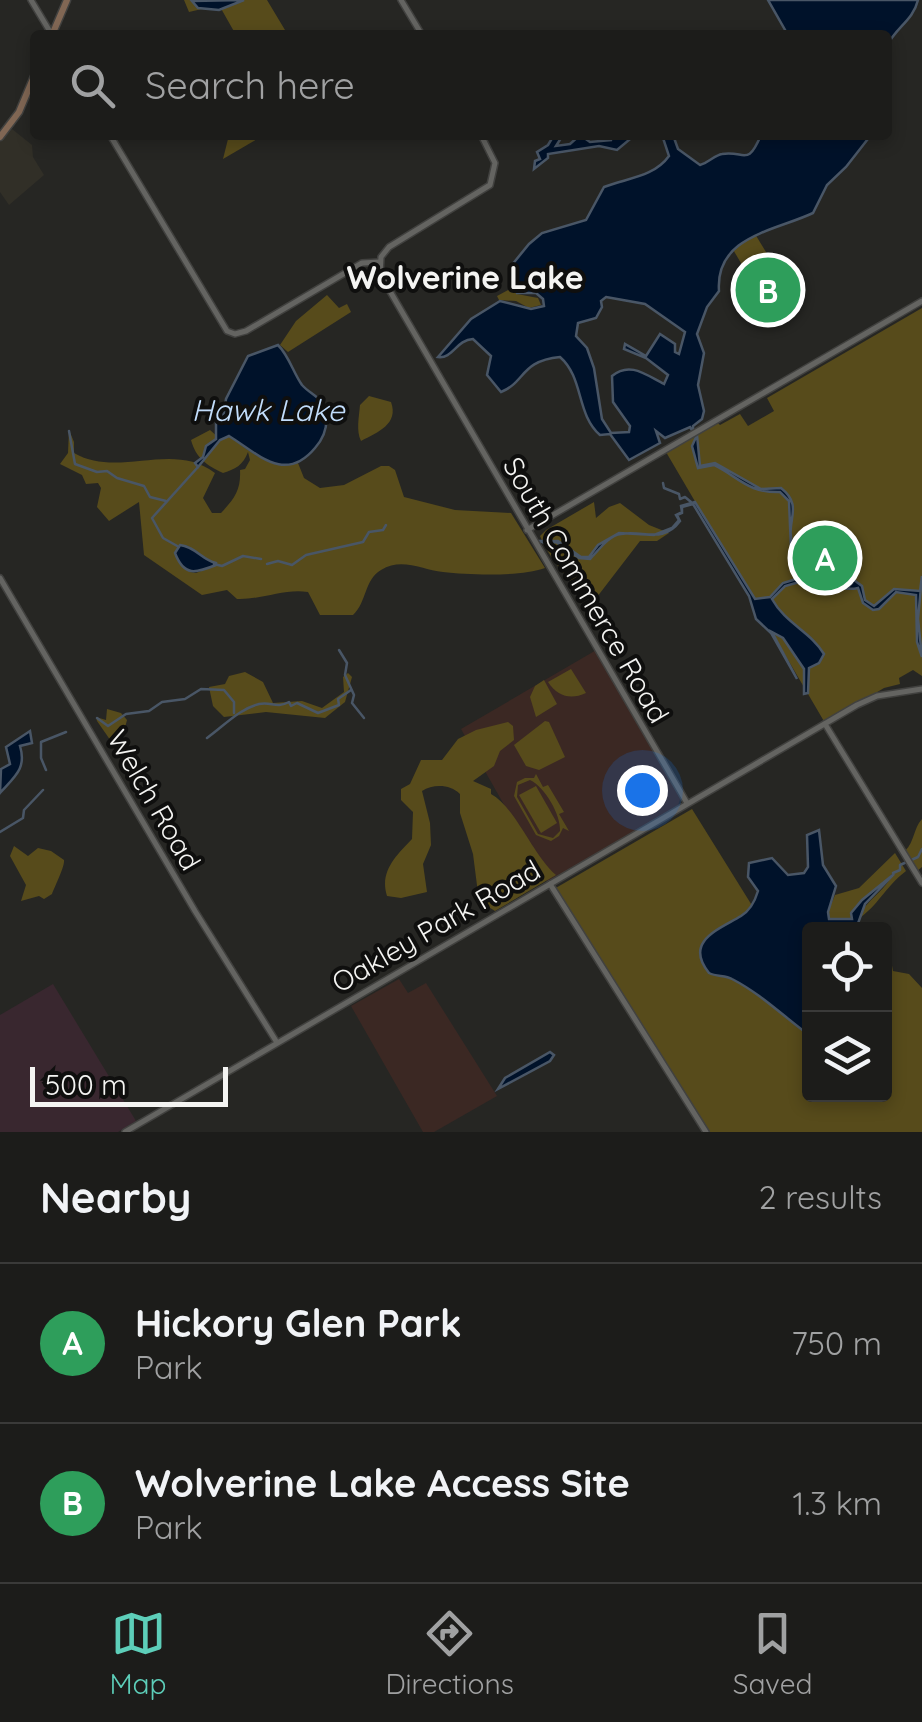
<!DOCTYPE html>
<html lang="en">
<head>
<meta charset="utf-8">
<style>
	body { margin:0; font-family:Quicksand,sans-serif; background:#292927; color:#f1f3f6 }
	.controls { position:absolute; right:30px; bottom:30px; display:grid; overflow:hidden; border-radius:10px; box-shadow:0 5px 15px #0003 }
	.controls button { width:90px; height:90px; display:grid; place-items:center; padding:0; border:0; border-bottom:2px solid #3a3a39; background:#1c1c1a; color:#f1f3f6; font:50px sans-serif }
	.scale { position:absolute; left:30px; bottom:25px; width:198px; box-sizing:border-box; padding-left:10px; border:5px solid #f4f4f2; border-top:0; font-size:28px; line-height:35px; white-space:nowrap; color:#f4f4f2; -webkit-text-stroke:8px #0f0f0e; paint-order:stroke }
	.you { position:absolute; left:642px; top:790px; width:35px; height:35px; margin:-25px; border:8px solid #fff; border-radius:50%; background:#1a73e8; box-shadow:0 0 0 15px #1a73e833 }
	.badge { display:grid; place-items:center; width:65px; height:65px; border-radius:50%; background:#5dceb9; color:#fff; font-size:32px; font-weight:700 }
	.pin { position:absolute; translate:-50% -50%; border:5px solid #fff; box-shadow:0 2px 10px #0006 }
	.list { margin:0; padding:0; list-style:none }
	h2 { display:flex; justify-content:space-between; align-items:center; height:130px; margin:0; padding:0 40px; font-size:42px }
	h2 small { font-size:32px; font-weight:400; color:#a0a1a2 }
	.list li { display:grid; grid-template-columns:65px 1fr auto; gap:30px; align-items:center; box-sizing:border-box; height:160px; padding:0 40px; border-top:2px solid #3a3a39 }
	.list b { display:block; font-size:38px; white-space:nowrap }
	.list p { margin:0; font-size:32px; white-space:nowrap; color:#a0a1a2 }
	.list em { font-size:32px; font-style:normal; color:#a0a1a2 }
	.icon { flex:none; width:55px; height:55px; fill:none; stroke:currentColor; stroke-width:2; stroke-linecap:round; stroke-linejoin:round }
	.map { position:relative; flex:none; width:922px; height:1132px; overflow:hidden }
	.search { position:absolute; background:#1c1c1a; box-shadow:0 5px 15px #0003; left:30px; right:30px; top:30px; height:110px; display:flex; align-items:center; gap:25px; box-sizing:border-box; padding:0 35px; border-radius:10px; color:#a0a1a2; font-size:38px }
	.sheet { height:450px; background:#1c1c1a }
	nav { display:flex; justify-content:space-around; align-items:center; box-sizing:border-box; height:140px; border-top:2px solid #3a3a39; background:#1c1c1a; font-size:28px; color:#a0a1a2 }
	nav a { display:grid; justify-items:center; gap:5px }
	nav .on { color:#5dceb9 }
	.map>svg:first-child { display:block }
	.built { fill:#312f27 }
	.industrial { fill:#39272f }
	.education { fill:#3b2823 }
	.green { fill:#574b1b; fill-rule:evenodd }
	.water { fill:#00122a; stroke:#495666; stroke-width:2.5; fill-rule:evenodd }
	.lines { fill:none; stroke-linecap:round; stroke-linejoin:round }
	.stream { stroke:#495666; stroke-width:2.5 }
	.tertiary-casing { stroke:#41413f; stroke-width:8 }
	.secondary-casing { stroke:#41413f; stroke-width:9 }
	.tertiary { stroke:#646461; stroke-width:5 }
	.secondary { stroke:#816754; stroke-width:6 }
	.labels { text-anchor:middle; stroke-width:8; stroke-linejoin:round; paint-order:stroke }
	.street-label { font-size:28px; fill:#f4f4f2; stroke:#0f0f0e }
	.water-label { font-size:30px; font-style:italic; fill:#c2ddfb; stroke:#0f0f0e }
	.quarter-label { font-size:32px; font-weight:bold; fill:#f4f4f2; stroke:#0f0f0e }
</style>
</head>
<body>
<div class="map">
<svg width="922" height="1132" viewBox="0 0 922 1132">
	<rect width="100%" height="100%" fill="#262623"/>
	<!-- built -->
	<path class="built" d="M12,129L32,145L33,157L44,175L9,205L0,192V142Z"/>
	<!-- industrial -->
	<path class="industrial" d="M53,984L136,1121L118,1132H0V1015Z"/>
	<!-- education -->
	<g class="education">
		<path d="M598,649L682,793L677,809L549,884L461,729Z"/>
		<path d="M399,979L408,993L426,983L497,1096L434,1132H423L351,1006Z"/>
	</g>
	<!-- green -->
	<g class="green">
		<path d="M184,0H267L288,35H236L219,5L189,12Z"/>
		<path d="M229,135H264L223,159Z"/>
		<path d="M755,234L774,265L768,271L791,309L774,319L725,236L749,238Z"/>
		<path d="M512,288L517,294L538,298L541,305L529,308L516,301L499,300L497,296Z"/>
		<path d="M327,295L339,308L347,304L351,312L288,352L280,345L296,321Z"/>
		<path d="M922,308V676L913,670L899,678L900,684L884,688L825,723L666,452L717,422L720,425L740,414L748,426L774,411L767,398Z"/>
		<path d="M369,396L391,402C399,424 378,432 361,441C356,431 359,417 360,405Z"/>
		<path d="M69,430L74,442V453C119,479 172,440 215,473L203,498L212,513H221C235,498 241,490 240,470L245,469L250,460L248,452C243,465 236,469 223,473C206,465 196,458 191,440L210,430L219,438L230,436C251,454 270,467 298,463L304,478L320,488L344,485L381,466H389L395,470L404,497L455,510L511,513L545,568C519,577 470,575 443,572C422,570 402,557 381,570C364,580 367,602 353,615H320L308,592C285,588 261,600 237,599L227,590L202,595L144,555L139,502L109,521L97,507L101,488L98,483L86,484L82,475L60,464L68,453ZM181,545L188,546L216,565L196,573L190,572L175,553Z"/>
		<path d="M594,502L596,518L609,507L620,503L649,525L669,533L657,541H640L597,597L584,598C568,576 551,562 540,536L546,530Z"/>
		<path d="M571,669L586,693C571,700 558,697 548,682Z"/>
		<path d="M245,672L263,682L273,703L302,701L322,708L344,692L343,677L348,673L352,677L345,702L325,718L266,712L224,717L213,706L209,687L225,684L229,676Z"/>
		<path d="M544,680L557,704L536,717L530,697L535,686Z"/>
		<path d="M107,709L121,713L127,720L122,739L113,744L97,721L96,717L106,720Z"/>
		<path d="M545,721L549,722L565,757L539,770L526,766L514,745Z"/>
		<path d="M508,722L513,726L514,740L500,751L494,766L473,781L491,789V794C516,808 532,854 556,875L495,911L479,901L473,854L460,813V794C450,784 433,784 422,791L430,823L431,845L423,864L427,892L401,898L387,896C379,871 397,855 412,839L413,812L401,800V789L410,784L421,760H442L458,739L476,730Z"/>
		<path d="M536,774L543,787L548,785L564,812L559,814L569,831L563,828L559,836L551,841L536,835L514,796L517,782L525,778H534ZM530,780C545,787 561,815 560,831L553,838L538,834L517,797L518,785Z"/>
		<path d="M536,786L557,823L541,833L519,795Z"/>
		<path d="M692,809L809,997L810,1094H884L885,961L891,960L893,971L909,974L922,988V1132H708L554,889Z"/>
		<path d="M922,819V867L917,871L905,851C915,841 913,829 922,819Z"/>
		<path d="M14,846L28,856L38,848L51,851L64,860C65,866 55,886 52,894L44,899L39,896L21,901L26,885L10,856Z"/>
		<path d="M895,853L906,871C884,888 879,905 857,920C867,898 885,892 893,873L851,913L852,919H829L828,912L835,895L859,888Z"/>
	</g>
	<!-- water -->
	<g class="water">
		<path d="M244,0L219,10L198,8L192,1Z"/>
		<path d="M768,0H918C913,21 896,27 887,46V35H788Z"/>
		<path d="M554,135H563L556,146L570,144L580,135L590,142L611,140L612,135H635L617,150L599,146L548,154V158L534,169L535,161L540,159L537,152L548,145Z"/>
		<path d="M662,135H673L678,149L700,165C708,163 715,155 722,154C745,150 747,168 761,135H871L846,167L827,185L813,213C775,231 715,236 719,291L707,307L697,334L704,353L698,385L704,411L702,419L693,426V432L690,427L665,438L656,431L660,443L629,460L610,434L600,435C576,414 584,378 560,357C520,361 526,382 501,392L487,375L491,356L473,339C456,340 453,359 438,357L471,319L500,301L531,309L544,306L543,299L536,293H517L511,266L529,244L542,233L586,220L604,187C627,178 654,177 669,156ZM606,297L645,304L685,332L679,354L675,352V344L660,334L646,356L625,344L624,349L646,358L668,375L664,384C646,375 630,361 612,376L613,402L630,426L629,432L611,433L602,419L594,368L587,348L576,336L578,323L596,318L602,307L601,301Z"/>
		<path d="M278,345C289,356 293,372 302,385C311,395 324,398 326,413C328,427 324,438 315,448C285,484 258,454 229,436L220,440L198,467L195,463L203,457L206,446L216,439V421L224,413L226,399L248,356Z"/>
		<path d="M697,435L700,466L715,463L761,489L781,488C805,507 784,521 793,547C796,554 806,558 811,563L808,583L830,580L849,586L852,583L847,575L862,586L865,600L874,606L894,589L920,591L922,576L918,619L922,657L917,642L916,595L896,592L879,609L873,610L863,603L858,588C842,592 827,583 809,586L803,581L785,586L772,599C785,623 811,632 824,654L819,663L809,668L808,693L804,694V669L783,638L772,632L797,679L771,633L756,619L749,596L693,504L682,507V513L677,515L680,521C663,544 644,530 621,534C609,535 598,551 590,559L579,558L556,542L548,544L539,541H558L581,557H589L598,545L619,533L654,535L672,528L679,520L676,515L682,512L681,506L695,502L755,599L770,597L783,583L803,577L809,565L791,549L789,501L780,492C748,493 740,478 714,465L698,468L692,446Z"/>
		<path d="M180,545C196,547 202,560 216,563V565C196,573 184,577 175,553Z"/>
		<path d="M30,731L32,743L20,746C27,769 14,777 0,793L1,769L10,764L6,747Z"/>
		<path d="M819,830L823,865L836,886L828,912L829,919H852L851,913L862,900L894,874L865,904L856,929H810L809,1035C783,1016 761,994 732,979C725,975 717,977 709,973C683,941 720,929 741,916C751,910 755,901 758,891L748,877L749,863L772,858L788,875L804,873L808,867L807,835Z"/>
		<path d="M550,1052L554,1055L550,1061L498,1089L505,1078Z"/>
	</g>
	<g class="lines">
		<!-- stream -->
		<g class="stream">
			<path d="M69,431L75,464L97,472L107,471L117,478L144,486L150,497L166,501"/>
			<path d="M663,483L664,488L679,494L680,499L685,497L691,502"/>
			<path d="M179,547L163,538L152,518L198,467"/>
			<path d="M214,564L222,566L243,556L261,559"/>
			<path d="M267,564L278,561L292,565L306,555L363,542L369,532L383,530L386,525"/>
			<path d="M847,575L841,564L847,548"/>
			<path d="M339,650L347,663L345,675L354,695L352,703L364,718"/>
			<path d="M97,718L108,726L126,714L149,711L162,702L185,699L201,689L224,690L234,702V713"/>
			<path d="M207,738C225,725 239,709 259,704C271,701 276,709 289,702L291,706L297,703L318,713L339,705L338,699L351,690"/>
			<path d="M46,770L41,758V742L66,732"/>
			<path d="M0,832L23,818L24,810L43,790"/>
			<path d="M893,873L900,870V865L918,857L922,849"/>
		</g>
		<!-- tertiary casing -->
		<g class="tertiary-casing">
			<g id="tertiary">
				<path d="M31,0L52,35"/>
				<path d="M401,0L422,35"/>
				<path d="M110,135L227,331L235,334L246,331L362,263L380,262"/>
				<path d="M481,135L495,163L490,185L389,247L381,257L380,274L687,803"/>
				<path d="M527,530L922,301"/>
				<path d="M0,578L195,911L276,1041"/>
				<path d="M825,724L922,883"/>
				<path d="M550,884L706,1132"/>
				<path d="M125,1132L857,705L877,696L922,689"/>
			</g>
		</g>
		<!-- secondary casing -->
		<g class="secondary-casing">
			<g id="secondary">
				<path d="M52,35L67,0"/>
				<path d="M0,137L19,112L35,74"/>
			</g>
		</g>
		<!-- tertiary -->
		<use href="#tertiary" class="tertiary"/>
		<!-- secondary -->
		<use href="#secondary" class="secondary"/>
	</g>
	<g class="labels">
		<!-- street labels -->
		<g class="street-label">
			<text transform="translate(586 590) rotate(60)" y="10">South Commerce Road</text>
			<text transform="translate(154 800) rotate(60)" y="10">Welch Road</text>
			<text transform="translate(436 926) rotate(-30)" y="10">Oakley Park Road</text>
		</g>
		<!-- water labels -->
		<g class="water-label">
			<text x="268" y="421">Hawk Lake</text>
		</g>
		<!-- quarter labels -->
		<g class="quarter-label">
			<text x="465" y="289">Wolverine Lake</text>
		</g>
	</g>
</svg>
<div class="controls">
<button><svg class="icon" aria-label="locate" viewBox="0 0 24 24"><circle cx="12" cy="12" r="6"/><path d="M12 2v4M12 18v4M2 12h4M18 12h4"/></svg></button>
<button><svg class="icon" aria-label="layers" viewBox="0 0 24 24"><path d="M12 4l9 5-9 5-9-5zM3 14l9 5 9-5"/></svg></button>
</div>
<div class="scale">500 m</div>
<div class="you"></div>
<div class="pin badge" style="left:825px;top:558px;background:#2e9e5b">A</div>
<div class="pin badge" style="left:768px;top:290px;background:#2e9e5b">B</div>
<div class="search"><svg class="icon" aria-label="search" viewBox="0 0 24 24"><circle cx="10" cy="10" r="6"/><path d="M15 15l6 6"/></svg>Search here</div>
</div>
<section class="sheet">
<h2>Nearby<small>2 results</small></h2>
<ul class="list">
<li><span class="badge" style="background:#2e9e5b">A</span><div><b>Hickory Glen Park</b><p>Park</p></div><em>750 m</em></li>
<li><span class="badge" style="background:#2e9e5b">B</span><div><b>Wolverine Lake Access Site</b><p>Park</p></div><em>1.3 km</em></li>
</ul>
</section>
<nav>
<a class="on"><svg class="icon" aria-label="map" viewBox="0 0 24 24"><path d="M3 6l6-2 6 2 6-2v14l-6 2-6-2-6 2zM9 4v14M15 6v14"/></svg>Map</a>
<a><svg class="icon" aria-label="directions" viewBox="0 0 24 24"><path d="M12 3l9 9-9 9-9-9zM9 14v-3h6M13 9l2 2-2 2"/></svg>Directions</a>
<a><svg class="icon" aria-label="saved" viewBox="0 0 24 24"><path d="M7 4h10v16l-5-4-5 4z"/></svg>Saved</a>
</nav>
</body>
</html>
